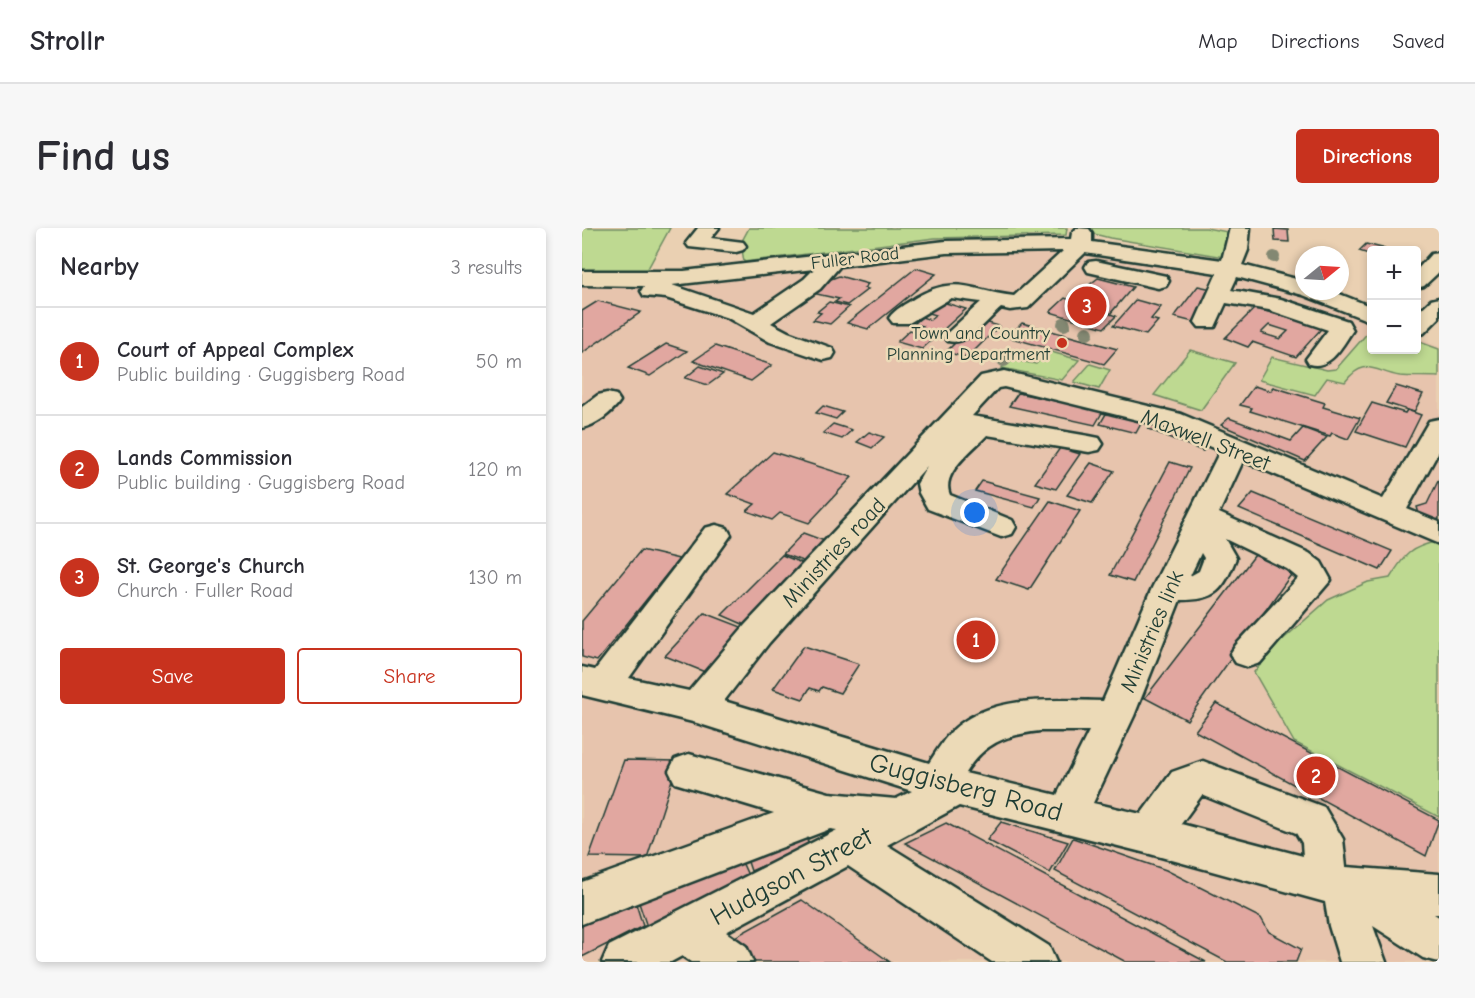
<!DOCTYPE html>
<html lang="en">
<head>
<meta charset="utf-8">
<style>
	body { margin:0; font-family:"Comic Neue",sans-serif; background:#f7f7f7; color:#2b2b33 }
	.controls { position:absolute; right:18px; top:18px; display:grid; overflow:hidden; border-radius:6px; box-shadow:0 3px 9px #0003 }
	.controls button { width:54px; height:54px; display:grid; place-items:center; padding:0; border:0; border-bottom:2px solid #e1e1e2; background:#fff; color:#2b2b33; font:30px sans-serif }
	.compass { position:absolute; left:713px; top:18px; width:54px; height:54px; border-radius:50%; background:#fff; box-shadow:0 3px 9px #0003; rotate:72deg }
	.you { position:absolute; left:393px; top:285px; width:21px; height:21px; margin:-15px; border:4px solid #fff; border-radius:50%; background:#1a73e8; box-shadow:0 0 0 9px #1a73e833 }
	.badge { display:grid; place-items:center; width:39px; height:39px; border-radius:50%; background:#c8321e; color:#fff; font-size:20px; font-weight:700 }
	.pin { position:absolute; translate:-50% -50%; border:3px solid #fff; box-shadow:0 2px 6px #0006 }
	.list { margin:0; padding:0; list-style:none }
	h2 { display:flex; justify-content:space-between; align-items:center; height:78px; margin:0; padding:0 24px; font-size:26px }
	h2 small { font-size:20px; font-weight:400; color:#7c7c81 }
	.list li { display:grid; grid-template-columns:39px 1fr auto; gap:18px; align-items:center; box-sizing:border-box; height:108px; padding:0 24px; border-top:2px solid #e1e1e2 }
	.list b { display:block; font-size:22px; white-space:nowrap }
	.list p { margin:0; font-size:20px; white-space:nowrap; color:#7c7c81 }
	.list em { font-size:20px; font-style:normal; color:#7c7c81 }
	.actions { display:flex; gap:12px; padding:18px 24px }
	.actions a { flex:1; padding:14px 0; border:2px solid #c8321e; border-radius:6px; text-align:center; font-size:21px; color:#c8321e }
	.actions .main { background:#c8321e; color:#fff }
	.map { position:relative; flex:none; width:857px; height:734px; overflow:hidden; border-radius:6px }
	header { display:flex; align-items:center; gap:36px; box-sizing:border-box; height:84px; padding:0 30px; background:#fff; border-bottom:2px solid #e1e1e2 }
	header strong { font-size:28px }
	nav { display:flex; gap:33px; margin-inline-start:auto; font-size:21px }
	.intro { display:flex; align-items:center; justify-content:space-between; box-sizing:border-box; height:144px; padding:0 36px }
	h1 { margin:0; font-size:42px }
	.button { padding:15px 27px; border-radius:6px; background:#c8321e; color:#fff; font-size:21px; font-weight:700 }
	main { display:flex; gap:36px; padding:0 36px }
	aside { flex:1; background:#fff; border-radius:6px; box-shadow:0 3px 9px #0003 }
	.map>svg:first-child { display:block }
	.built { fill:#e7c4ad }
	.green { fill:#bed991; stroke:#6e8b62; stroke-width:1.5 }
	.building { fill:#e1a7a0; stroke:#1f3d34; stroke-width:1.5; fill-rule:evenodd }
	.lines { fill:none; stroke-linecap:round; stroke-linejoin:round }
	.minor-casing { stroke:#1f3d34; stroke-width:5 }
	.minor { fill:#ecdab7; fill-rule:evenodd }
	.tree { fill:#838872 }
	.poi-dot { fill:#c8321e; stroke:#ecdab7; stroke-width:2 }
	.labels { text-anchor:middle; stroke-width:5; stroke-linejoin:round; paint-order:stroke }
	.far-street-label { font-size:18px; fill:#1f3d34; stroke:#ecdab7 }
	.far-poi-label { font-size:18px; fill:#1f3d34; stroke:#ecdab7; text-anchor:end }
	.street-label { font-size:22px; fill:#1f3d34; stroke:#ecdab7 }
	.near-street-label { font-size:27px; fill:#1f3d34; stroke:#ecdab7 }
</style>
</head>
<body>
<header>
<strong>Strollr</strong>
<nav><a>Map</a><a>Directions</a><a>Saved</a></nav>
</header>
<div class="intro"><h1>Find us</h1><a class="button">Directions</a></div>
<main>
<aside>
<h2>Nearby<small>3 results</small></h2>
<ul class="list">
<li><span class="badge">1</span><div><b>Court of Appeal Complex</b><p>Public building · Guggisberg Road</p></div><em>50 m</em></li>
<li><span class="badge">2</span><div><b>Lands Commission</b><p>Public building · Guggisberg Road</p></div><em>120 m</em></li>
<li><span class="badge">3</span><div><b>St. George's Church</b><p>Church · Fuller Road</p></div><em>130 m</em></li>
</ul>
<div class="actions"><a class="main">Save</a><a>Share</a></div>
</aside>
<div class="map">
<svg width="857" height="734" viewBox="0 0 857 734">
	<rect width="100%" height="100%" fill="#ead0b2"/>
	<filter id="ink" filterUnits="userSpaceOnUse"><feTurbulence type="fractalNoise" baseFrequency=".0167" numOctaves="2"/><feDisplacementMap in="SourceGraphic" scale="12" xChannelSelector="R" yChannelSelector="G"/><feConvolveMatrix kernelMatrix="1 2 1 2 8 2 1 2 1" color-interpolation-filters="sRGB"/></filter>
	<g filter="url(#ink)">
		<!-- built -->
		<path class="built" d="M410,24L525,25L628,39L729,67L789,91L790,122H834L835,110L857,119V734H0V57L108,58L224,41Z"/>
		<!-- green -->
		<g class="green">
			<path d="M0,0H88L64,44L0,43Z"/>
			<path d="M167,0H485L484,7L353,10L162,34L159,15Z"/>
			<path d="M504,0H624L646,4L642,29L528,10L504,4Z"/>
			<path d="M789,101L790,122H834L835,113L857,121V149C844,148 831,149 818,148C793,144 783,128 763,154L745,150L733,167L677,152L690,129L745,142L754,141Z"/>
			<path d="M608,122L653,135L619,182L572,167Z"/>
			<path d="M466,123L497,132L480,152L420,140L425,131L454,136Z"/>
			<path d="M508,136L528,142L517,161L492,154Z"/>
			<path d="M857,313V589L712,514L672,444L698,414L746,372L786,354L808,350C823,326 828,319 857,313Z"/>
		</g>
		<!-- building -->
		<g class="building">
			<path d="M692,1L706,2L707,14L693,13Z"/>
			<path d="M784,16L808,22H790V27L777,23Z"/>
			<path d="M334,40L354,46L286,101L265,95Z"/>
			<path d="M257,48L286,56L282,60L286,61L265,77L253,74L257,71L230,65L249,51Z"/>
			<path d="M516,50L551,59L528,86L534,88L522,100L468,84L483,70L488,72Z"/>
			<path d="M616,58L630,61L621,73L626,74L611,94L592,89Z"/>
			<path d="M554,72L579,79L569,91L576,93L564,107L531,98Z"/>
			<path d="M16,73L59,84L0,125V83Z"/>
			<path d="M357,73L384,81L340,121L315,114L328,102L335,104L341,98L332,96L340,89L348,92L354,87L344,84Z"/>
			<path d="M247,74L267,79L248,96L231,92L239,85L235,84Z"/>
			<path d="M673,80L709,91L713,87L739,101L714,129L670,114L666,119L643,110ZM687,97L706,103L698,111L679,105Z"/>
			<path d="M396,92L417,98L385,130L364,124Z"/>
			<path d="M440,95L535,121L522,136L426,109Z"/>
			<path d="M84,116L105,123L68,148L46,140Z"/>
			<path d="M133,118L190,137L169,153L111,133Z"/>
			<path d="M118,138L141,146L126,157L103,150Z"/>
			<path d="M672,158L689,163L691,159L743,175L741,179L778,190L766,211L750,205L748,208L668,183L670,180L658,177Z"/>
			<path d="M814,158L841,166L832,184L804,175Z"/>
			<path d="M436,165L521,183L513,197L427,178Z"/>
			<path d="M790,175L823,185L825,182L839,187L823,219L774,203Z"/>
			<path d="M241,178L261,184L254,191L234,185Z"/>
			<path d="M525,184L561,192L554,205L518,196Z"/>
			<path d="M647,190L709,213L721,200L745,209L723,233L639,197Z"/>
			<path d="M573,193L629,215L621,223L566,201Z"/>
			<path d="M251,196L270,202L260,211L241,205Z"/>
			<path d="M287,204L302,209L290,220L275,214Z"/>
			<path d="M478,220L498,226L474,261L453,255Z"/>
			<path d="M191,224L270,249L227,295L198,285L190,292L165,283L173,276L145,266Z"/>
			<path d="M588,234L608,240L551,354L528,347Z"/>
			<path d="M509,235L532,243L510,275L485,267Z"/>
			<path d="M857,251V291L852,293L837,286L835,279L845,276Z"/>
			<path d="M400,253L458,269L452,279L393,263Z"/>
			<path d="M671,265L810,323L798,342L657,281Z"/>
			<path d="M468,273L498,283L447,362L414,351Z"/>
			<path d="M221,305L243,313L223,334L201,326Z"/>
			<path d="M59,322L97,331L15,433L0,429V393Z"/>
			<path d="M200,327L222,336L163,397L140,387Z"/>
			<path d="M673,327L711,344L605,492L563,470Z"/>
			<path d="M123,385L162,400L123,444L83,428Z"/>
			<path d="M222,418L277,436L258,465L240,459L237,463L228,460L221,471L191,461Z"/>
			<path d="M634,475L857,592L844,628L613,503Z"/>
			<path d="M42,532L96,533L65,630L7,629Z"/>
			<path d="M419,594L486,614L468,645L405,612Z"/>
			<path d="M364,595L624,734H544L323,615Z"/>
			<path d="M218,596L227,617L169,643L162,622Z"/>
			<path d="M491,610L584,642L679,690L687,704L719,721L714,734H645L473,643Z"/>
			<path d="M155,623L169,654L67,705L56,672Z"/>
			<path d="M50,663L61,698L0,729V688Z"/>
			<path d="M220,672L308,734H168L140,716Z"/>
		</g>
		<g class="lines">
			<!-- minor casing -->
			<g class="minor-casing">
				<g id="minor">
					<path d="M116,0H137L129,10L161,14L164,18L161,22L154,24L107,19L104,15Z"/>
					<path d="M495,0L507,1L510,5V14L640,32L648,0H668L666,22L660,37L722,53V63H750L790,79V94L721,67L655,49L649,62L699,71L766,93L771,102C760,118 749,142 727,136L724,131L746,102L687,82L644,75L633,99H617L613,94L635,45L503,25L446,80L428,82L419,80C404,93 387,118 366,113L362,108L399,74L369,70L327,95H311L307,90C313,81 324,76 333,70C375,45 391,64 432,68L481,23L364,25L258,38L238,61L189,95L206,104L250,120L253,125L250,130L241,132L188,114L146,90L84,70L62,68L59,63L62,58L0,57V43H102L364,13L489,11L490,5ZM232,41L222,51L172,85L90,57Z"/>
					<path d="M857,25V44L842,58L834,60V43L849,26Z"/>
					<path d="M514,33L584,48L587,53L584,58L576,60L506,44L503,39L506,34Z"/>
					<path d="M857,70V90L842,105L834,107V86L849,72Z"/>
					<path d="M422,143L599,186L801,271L847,193L857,191V223L825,281L857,294V316L661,233L637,285L727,325L739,334L749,352L678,435L666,439L654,435L648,426L654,417L716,350L705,341L643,311L654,330C641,363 634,372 598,372L552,488L511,575L559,586L590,544L621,533L742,579L761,611L764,639L857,646V686H852L857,689V734L841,730L791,698L804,734H758L747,698L743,674L568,626L377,578L305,617L467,718L474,734H410L266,638L144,704L164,718L171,734H109L100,728L89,734H20L27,718L255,602L248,601L0,696V654L192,585L93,555L87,543L93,531L107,526L247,565L314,571L330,563L115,495L0,467V439L13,442L123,300L134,297L145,300L149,307L47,450L107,463L163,397L399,148ZM422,159L580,198L638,223L570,360L521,473C473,472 411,466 372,501C362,510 355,523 347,535L142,473L187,415L345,238L335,256L337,265L346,281L419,309L430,306L434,299L430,292L368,267C358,245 391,222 405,207L507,224L517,222L521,216L517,210L507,208L390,188L416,160ZM619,325L622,330L617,343L608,348ZM458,503H507L475,567L383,545C402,515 423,507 458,503ZM620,567L714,605L720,615L721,628L599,596Z"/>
					<path d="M25,165L34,167L38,173C30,185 14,197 0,200V179L16,167Z"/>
				</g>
			</g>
			<!-- minor -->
			<use href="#minor" class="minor"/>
		</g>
		<!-- trees -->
		<g class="tree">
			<circle cx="692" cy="29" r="6"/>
			<circle cx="482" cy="96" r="7"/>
			<circle cx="505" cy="105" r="7"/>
			<circle cx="422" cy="132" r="7"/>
		</g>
	</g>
	<!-- markers -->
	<circle class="poi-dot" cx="480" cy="115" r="6"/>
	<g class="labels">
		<!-- far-street labels -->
		<g class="far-street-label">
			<text transform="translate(273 30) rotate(-7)" y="6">Fuller Road</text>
		</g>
		<!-- far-poi labels -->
		<g class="far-poi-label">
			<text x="468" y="111">Town and Country<tspan x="468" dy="21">Planning Department</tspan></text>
		</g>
		<!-- street labels -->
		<g class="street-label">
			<text transform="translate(624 211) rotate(21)" y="8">Maxwell Street</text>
			<text transform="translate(251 324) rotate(-47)" y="8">Ministries road</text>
			<text transform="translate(569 403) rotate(-67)" y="8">Ministries link</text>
		</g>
		<!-- near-street labels -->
		<g class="near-street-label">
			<text transform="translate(384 559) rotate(15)" y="9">Guggisberg Road</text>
			<text transform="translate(209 648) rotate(-28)" y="9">Hudgson Street</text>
		</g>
	</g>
</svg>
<div class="controls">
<button>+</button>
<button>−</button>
</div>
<svg class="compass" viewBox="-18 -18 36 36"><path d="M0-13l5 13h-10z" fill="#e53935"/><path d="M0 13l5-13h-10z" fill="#7c7c81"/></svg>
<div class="you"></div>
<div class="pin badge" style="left:394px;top:412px">1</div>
<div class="pin badge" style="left:734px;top:548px">2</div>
<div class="pin badge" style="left:505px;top:78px">3</div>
</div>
</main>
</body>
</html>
